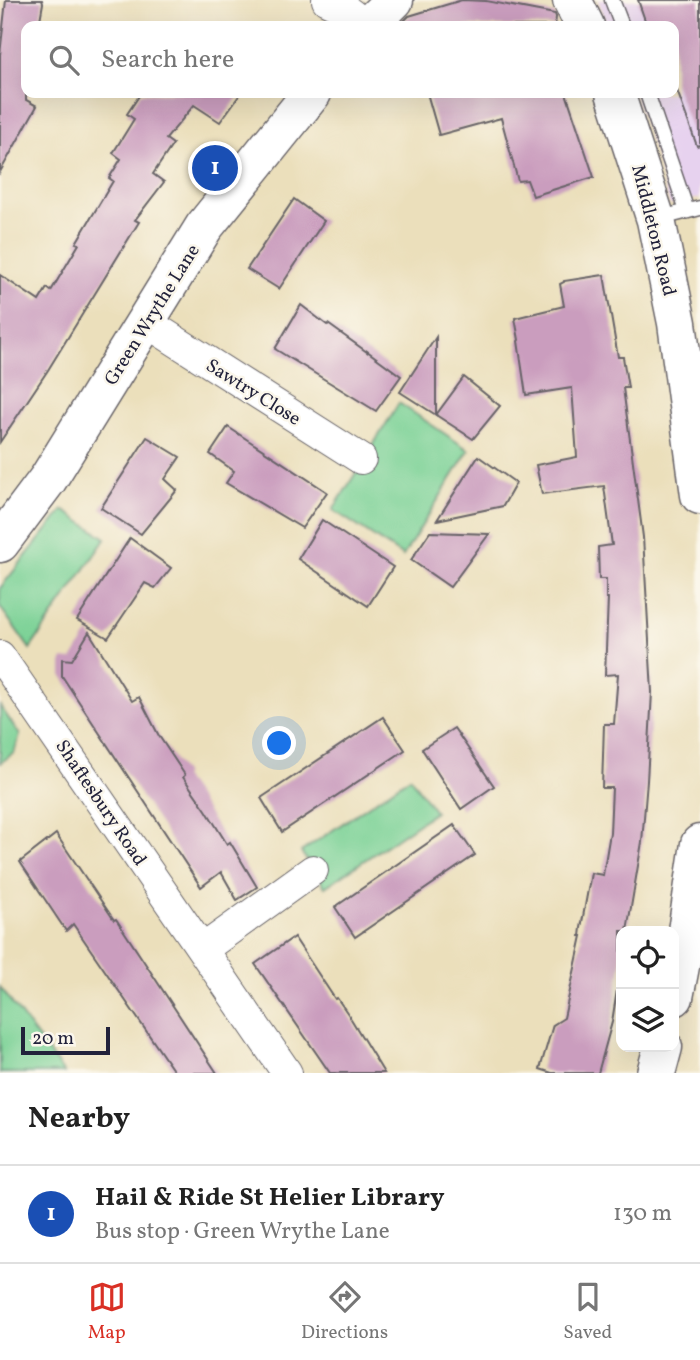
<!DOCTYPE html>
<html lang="en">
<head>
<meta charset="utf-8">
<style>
	body { margin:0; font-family:Vollkorn,serif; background:#f2f2f2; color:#222 }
	.controls { position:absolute; right:21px; bottom:21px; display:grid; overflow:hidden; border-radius:14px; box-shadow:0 7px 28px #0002 }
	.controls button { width:63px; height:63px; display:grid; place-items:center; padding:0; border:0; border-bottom:2px solid #e0e0e0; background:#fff; color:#222; font:35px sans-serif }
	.scale { position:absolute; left:21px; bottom:18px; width:89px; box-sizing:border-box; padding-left:7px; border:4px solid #22223b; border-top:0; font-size:19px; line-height:24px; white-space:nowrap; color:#22223b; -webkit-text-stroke:5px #fbf7ec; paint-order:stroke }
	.you { position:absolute; left:280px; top:744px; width:24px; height:24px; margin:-18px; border:5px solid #fff; border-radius:50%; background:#1a73e8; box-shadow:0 0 0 10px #1a73e833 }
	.badge { display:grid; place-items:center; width:46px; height:46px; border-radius:50%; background:#d93025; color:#fff; font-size:23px; font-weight:700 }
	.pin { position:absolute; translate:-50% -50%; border:4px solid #fff; box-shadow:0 2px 7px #0006 }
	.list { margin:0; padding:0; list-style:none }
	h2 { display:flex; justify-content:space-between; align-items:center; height:91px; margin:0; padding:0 28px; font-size:30px }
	h2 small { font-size:23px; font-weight:400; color:#767676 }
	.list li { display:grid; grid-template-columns:46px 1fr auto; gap:21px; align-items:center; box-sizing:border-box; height:98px; padding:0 28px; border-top:2px solid #e0e0e0 }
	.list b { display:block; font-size:26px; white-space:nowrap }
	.list p { margin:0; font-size:23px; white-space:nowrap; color:#767676 }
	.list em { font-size:23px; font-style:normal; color:#767676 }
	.icon { flex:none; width:38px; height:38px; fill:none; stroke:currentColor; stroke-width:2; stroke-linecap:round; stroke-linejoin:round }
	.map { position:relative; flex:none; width:700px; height:1073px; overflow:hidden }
	.search { position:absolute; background:#fff; box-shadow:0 7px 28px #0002; left:21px; right:21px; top:21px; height:77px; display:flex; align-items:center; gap:18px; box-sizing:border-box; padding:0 24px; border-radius:14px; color:#767676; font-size:26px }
	.sheet { height:189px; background:#fff }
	nav { display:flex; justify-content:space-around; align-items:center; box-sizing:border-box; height:98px; border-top:2px solid #e0e0e0; background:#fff; font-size:19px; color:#767676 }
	nav a { display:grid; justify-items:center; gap:4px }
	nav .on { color:#d93025 }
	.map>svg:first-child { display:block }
	.built { fill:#e7d2ef }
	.green { fill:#7ad195; stroke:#4e7a68; stroke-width:2 }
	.building { fill:#ca9dbe }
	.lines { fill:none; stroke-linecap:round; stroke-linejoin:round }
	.lane-casing { stroke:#686468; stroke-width:17 }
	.street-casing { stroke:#686468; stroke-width:32 }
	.secondary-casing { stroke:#686468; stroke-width:41 }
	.lane { stroke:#fff; stroke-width:14 }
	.street { stroke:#fff; stroke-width:30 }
	.secondary { stroke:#fff; stroke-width:38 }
	.labels { text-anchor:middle; stroke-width:5; stroke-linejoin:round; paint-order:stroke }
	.street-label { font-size:19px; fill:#22223b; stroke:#fbf7ec }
</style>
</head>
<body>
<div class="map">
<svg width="700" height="1073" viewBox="0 0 700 1073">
	<rect width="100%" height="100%" fill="#fbf7ec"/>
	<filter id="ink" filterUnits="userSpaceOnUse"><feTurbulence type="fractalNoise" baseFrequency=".0143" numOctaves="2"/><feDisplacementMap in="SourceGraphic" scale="14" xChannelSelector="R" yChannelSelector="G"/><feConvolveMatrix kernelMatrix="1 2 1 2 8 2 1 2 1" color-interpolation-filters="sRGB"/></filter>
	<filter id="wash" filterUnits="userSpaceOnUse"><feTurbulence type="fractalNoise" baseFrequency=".00686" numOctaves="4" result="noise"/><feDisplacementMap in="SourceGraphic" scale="28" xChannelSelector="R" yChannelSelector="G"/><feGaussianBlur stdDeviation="1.57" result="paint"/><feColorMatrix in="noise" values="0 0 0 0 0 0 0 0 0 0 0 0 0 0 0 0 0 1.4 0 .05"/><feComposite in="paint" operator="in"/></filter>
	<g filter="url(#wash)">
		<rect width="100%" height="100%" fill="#ebdfbb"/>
		<!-- built -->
		<path class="built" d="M598,0H700V198L670,205L655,155L634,93H674V26H608Z"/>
		<!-- green -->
		<g class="green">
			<path d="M399,403L469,450L403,556L333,510Z"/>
			<path d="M63,510L106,538L30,649L0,607V588Z"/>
			<path d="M0,706L20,735L14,753L0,763Z"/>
			<path d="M410,777L435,812L325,887L301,852Z"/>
			<path d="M0,987L64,1073H0Z"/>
		</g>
		<g id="blocks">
			<!-- building -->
			<g class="building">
				<path d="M6,0H42L43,3L39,26H26V100L37,106L0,172V55Z"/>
				<path d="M462,0L486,1L555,14L556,17L555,26H399L409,16Z"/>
				<path d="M638,0H700V145L697,146L674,82V26H647Z"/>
				<path d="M141,93H241L220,122L194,105L166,139L173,144L153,174L164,182L135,220L139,222L48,370L0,442V275L39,301L47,288L51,291L79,244L76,243L113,181L109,178L121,159L113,153L134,119L127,114Z"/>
				<path d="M427,93H566L594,177L533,196L527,180L518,181L501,118L439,135Z"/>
				<path d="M294,199L324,221L279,289L247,269Z"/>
				<path d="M604,275L618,357H623L628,388H623L643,537L652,692L647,781L642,842L627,931H621V965L612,1022L598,1073H552L540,1069L553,1025L564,1018L582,936H580L581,928L591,873L603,875L610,833L612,788H602L604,724H614L618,674L605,675L608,598H606V579H599L598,547L612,545L604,486L542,494L536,465L577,457L572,388L526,395L518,341L519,340L515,318L564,306L560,284L564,282V281Z"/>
				<path d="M301,305L327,325L328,324L367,352V351L401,376L376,411L275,349Z"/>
				<path d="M436,337V415L400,392Z"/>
				<path d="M464,377L500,406L473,439L436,415Z"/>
				<path d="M228,427L327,492L302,528L226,483L234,471L210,454Z"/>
				<path d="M147,437L180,457L165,479L177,490L141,534L101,508Z"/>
				<path d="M478,456L516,483L503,506L437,520Z"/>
				<path d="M322,520L393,567L368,606L298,559Z"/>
				<path d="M430,532L489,534L450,587L411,560Z"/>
				<path d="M130,538L171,568L155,588L145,583L108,638L77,620Z"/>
				<path d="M89,632L132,701L139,697L159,736L185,775L183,777L206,810L227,844L230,842L257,887L237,900L221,872L201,887L133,784L62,676V659L72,660Z"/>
				<path d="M383,717L405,750L282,832L261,798Z"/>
				<path d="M454,728L494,786L461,809L422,749Z"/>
				<path d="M454,825L475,855L355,937L335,907Z"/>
				<path d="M56,834L114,920L116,919L217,1073H175L73,924L66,931L20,862Z"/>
				<path d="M294,937L335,999L337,998L348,1014L384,1073H330L255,964Z"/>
			</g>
		</g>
	</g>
	<g filter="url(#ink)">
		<use href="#blocks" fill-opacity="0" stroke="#686468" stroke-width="2"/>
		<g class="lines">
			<!-- lane casing -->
			<g class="lane-casing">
				<g id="lane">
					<path d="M612,0L622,26"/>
					<path d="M647,93L687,211"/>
					<path d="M657,219L700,208"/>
				</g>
			</g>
			<!-- street casing -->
			<g class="street-casing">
				<g id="street">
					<path d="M327,0L342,7L367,26"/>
					<path d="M146,322L361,459"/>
					<path d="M0,656L287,1073"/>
					<path d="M203,949L313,870"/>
				</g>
			</g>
			<!-- secondary casing -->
			<g class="secondary-casing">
				<g id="secondary">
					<path d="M572,0L585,26"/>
					<path d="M368,26L394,0"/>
					<path d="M615,93L656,220L677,323L700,495"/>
					<path d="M0,543L48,479L204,227L312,93"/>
					<path d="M674,997L688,925L700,844"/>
					<path d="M656,1073L663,1047"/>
				</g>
			</g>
			<!-- lane -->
			<use href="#lane" class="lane"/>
			<!-- street -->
			<use href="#street" class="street"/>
			<!-- secondary -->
			<use href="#secondary" class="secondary"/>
		</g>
	</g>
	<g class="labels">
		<!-- street labels -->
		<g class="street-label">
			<text transform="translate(655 230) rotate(76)" y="7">Middleton Road</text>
			<text transform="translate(151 314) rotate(-58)" y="7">Green Wrythe Lane</text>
			<text transform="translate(254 391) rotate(32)" y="7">Sawtry Close</text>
			<text transform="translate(102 802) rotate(56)" y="7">Shaftesbury Road</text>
		</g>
	</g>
</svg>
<div class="controls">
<button><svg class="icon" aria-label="locate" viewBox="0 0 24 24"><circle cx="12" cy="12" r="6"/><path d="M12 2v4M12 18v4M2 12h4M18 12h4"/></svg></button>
<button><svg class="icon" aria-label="layers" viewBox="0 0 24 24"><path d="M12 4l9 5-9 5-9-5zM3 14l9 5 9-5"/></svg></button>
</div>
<div class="scale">20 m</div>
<div class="you"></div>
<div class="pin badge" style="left:215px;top:168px;background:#1a4fb4">1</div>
<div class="search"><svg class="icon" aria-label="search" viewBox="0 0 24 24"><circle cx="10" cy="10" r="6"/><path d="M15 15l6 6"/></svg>Search here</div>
</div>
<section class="sheet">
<h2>Nearby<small></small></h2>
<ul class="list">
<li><span class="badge" style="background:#1a4fb4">1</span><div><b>Hail &amp; Ride St Helier Library</b><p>Bus stop · Green Wrythe Lane</p></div><em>130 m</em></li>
</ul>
</section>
<nav>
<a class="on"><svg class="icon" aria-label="map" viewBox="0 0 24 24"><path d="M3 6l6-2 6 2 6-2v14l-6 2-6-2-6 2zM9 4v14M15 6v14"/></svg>Map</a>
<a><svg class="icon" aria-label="directions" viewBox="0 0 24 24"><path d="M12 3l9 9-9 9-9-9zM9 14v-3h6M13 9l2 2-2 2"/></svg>Directions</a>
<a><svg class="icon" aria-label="saved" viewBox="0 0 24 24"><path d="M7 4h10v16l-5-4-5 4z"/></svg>Saved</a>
</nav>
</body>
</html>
